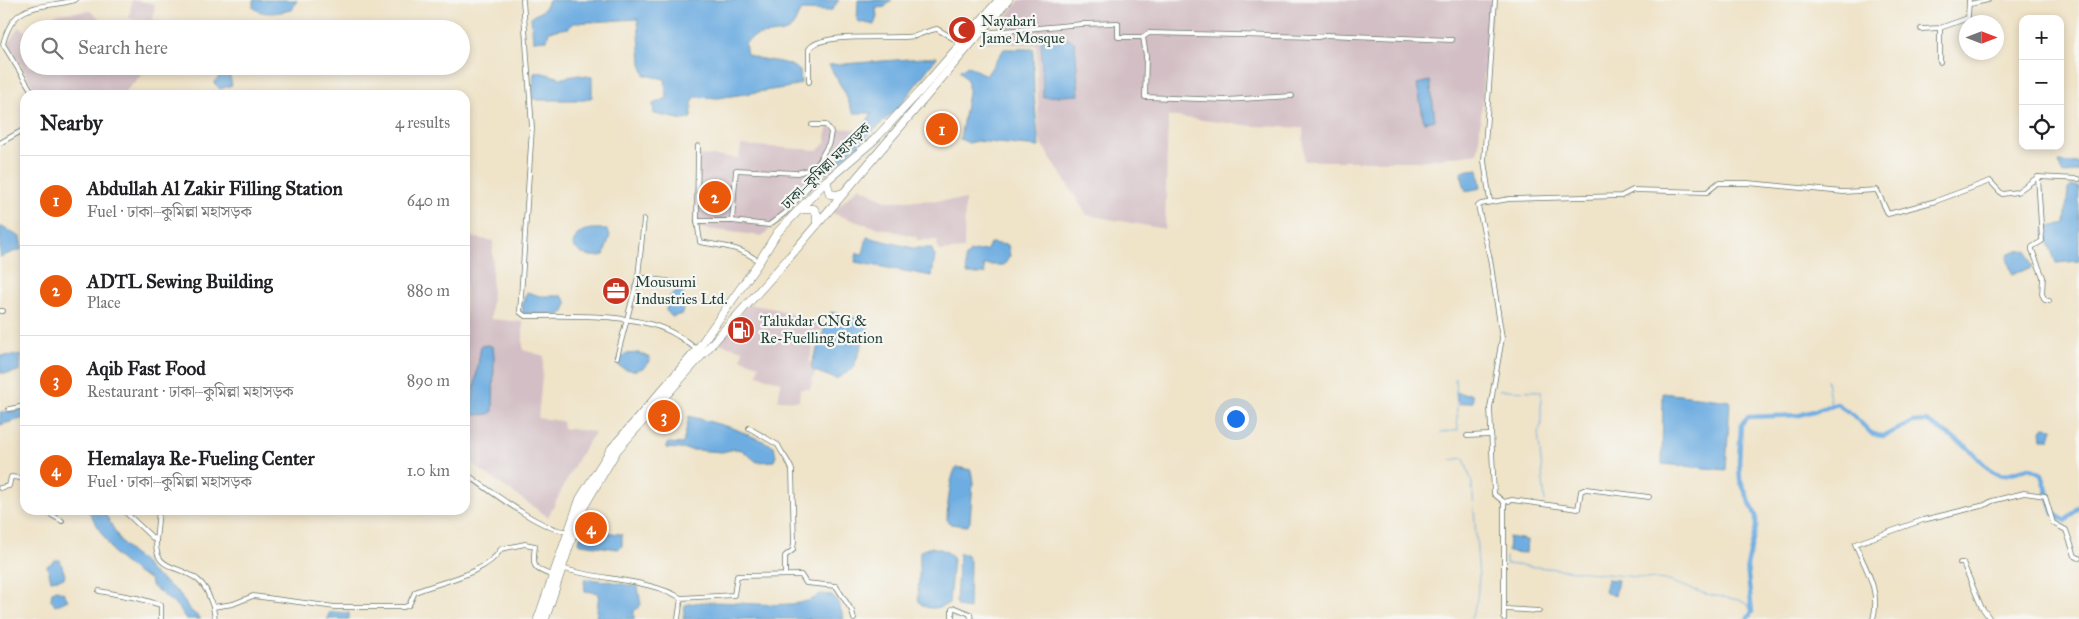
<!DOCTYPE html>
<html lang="en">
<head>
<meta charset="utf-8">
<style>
	body { margin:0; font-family:"IM FELL Great Primer","Noto Serif Bengali",serif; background:#f6f6f6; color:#202124 }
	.controls { position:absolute; right:15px; top:15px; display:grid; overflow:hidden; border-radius:10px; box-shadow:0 2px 8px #0003 }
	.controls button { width:45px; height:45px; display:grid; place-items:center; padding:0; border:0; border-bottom:1px solid #e0e0e0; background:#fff; color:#202124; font:25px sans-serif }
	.compass { position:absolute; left:1959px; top:15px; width:45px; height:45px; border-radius:50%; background:#fff; box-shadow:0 2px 8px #0003; rotate:90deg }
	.you { position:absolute; left:1235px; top:418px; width:18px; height:18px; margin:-12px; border:4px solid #fff; border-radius:50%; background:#1a73e8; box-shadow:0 0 0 8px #1a73e833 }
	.badge { display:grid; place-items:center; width:32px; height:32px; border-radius:50%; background:#ea580c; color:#fff; font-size:16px; font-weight:700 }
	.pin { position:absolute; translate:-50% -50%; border:2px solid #fff; box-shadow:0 1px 5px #0006 }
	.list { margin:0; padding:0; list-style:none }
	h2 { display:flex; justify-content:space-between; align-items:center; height:65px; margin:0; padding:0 20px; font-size:21px }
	h2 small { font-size:16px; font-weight:400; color:#757577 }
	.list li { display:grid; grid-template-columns:32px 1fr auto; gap:15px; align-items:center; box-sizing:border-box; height:90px; padding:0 20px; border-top:1px solid #e0e0e0 }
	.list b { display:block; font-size:19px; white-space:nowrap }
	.list p { margin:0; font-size:16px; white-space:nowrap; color:#757577 }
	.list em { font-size:16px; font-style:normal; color:#757577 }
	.icon { flex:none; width:28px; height:28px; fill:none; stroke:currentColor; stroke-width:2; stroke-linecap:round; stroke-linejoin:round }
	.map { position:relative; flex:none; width:2079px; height:619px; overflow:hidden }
	.search { position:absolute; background:#fff; box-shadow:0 2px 8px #0003; left:20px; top:20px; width:450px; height:55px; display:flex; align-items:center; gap:12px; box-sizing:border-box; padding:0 18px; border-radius:28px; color:#757577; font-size:19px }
	.panel { position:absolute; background:#fff; box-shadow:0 2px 8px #0003; left:20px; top:90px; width:450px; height:425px; border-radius:15px }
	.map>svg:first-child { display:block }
	.industrial { fill:#d2bec4 }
	.water { fill:#6eade1; stroke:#46758a }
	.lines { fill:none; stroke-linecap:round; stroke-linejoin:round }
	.stream { stroke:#6eade1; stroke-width:1 }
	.canal { stroke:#6eade1; stroke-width:4.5 }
	.street-casing { stroke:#687768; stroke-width:5.5 }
	.highway-casing { stroke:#687768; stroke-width:9 }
	.street { stroke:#fff; stroke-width:4 }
	.highway { stroke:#fff; stroke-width:8 }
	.labels { text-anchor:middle; stroke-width:4.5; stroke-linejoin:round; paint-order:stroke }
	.poi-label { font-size:15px; fill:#1f3d34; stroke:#f6f6f2; text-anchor:start }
	.street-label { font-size:15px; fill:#1f3d34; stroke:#f6f6f2 }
</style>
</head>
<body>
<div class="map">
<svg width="2079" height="619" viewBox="0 0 2079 619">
	<rect width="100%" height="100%" fill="#f6f6f2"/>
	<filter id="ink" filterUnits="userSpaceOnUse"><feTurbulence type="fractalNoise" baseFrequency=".02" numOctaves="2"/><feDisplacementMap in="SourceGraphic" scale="10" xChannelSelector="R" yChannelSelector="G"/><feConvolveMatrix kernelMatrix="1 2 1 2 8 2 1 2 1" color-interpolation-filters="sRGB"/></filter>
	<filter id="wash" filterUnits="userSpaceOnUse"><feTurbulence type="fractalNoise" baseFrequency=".0096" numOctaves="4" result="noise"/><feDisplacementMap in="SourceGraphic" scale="20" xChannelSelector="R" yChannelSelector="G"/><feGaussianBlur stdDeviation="1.12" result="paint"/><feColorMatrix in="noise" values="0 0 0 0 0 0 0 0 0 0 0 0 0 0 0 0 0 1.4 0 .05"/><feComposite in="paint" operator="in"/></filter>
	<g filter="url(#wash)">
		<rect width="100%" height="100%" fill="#efe3c8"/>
		<!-- industrial -->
		<g class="industrial">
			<path d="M132,0L155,4L153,20L162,22L160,29H149L150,24L129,18Z"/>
			<path d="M1020,0H1494L1486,53L1478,153L1419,161H1304L1303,128L1253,126L1168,116L1165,229L1087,215L1039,140L1036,45L986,42Z"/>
			<path d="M90,11L113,29H46L47,23L56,14Z"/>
			<path d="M19,26L29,36V66H150L122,95H37L9,43Z"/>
			<path d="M827,128L857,129L763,236L699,228L694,220L699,155L739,158L741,145L818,150L826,142Z"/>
			<path d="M859,187L887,201L965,200L964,249L938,251L937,240H916L917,237L860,223L832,213Z"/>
			<path d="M465,236L493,241L491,319L523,322V350L544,356L538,418L562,421L563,428L595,432L577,460L548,517L465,459Z"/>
			<path d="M748,304L776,309L825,326V329L818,331L809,362L817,366L810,389H800L799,401L778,400L781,382L757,375L759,365L741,359L743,350L715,342Z"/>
		</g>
		<!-- water -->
		<g class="water">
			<path d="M253,0H297L292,10C279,12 263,17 253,7Z"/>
			<path d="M549,0H839L831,11L802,10C795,17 796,28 786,31C772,36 755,31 745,44L747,54C763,63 786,58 800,71L801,83L791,87L718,98L695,97L692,103L691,118L684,120L654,114L653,104L667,98L665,79L645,75L641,64L638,19L574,23L569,28L549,31L547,40L533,41L531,17L543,10Z"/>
			<path d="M858,0H892L885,7L876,8L877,17L874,25L857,21Z"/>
			<path d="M1068,38L1075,43L1079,95L1043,97L1041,39Z"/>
			<path d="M1004,49H1033L1034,95L1039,147L977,141L969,143L960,139L968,93V82L960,70L968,65L986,76Z"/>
			<path d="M937,57L898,108L824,176L854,142L872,113H853L845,93L829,65Z"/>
			<path d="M210,66H235L229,73L232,85L220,89L214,83L219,77L218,73L211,71Z"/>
			<path d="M539,72L562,78L579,75L592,77V97L585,100H537L532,98L534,73Z"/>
			<path d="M1430,81L1435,120L1424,122L1417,84Z"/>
			<path d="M2058,162L2079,163V171L2063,175Z"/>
			<path d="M1478,169L1481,188L1466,191L1461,175L1462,171Z"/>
			<path d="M2071,186L2079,187V261L2056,263L2044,232L2046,228L2065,223L2068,189Z"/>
			<path d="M0,226L20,237L22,249L0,257Z"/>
			<path d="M606,229L610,235L604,255C593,258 579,256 573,245C577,227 590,229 606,229Z"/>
			<path d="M867,237L913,248H931L935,256L932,276L855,262L857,253L863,254Z"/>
			<path d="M990,243L1008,245L1010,256L1004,265H984L985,274H967L965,259L970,252L987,250Z"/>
			<path d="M2022,250L2027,251L2033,268L2012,274L2007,258L2009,253Z"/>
			<path d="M681,291L685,298L682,314L672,317L666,311C667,298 668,294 681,291Z"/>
			<path d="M527,292L540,296H562L567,303L564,312L559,315L523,313L522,304Z"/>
			<path d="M831,312L870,322L853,369L836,379L812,370V362Z"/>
			<path d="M488,345L493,347L494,356L493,411L489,414L474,415L471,410L481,346Z"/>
			<path d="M639,353L650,358C646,372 631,373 619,366L618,359L625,354Z"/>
			<path d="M18,355L21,356L20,370L12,373H0V356Z"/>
			<path d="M1456,393L1472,394L1473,402L1459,404Z"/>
			<path d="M1663,393L1730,401L1726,470L1662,464Z"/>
			<path d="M25,408V418L0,425V412L17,411Z"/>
			<path d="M689,416L733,428L774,446L776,456L774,461L757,462L742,450L735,449L722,452L666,448L668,443L683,444Z"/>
			<path d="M2045,427L2053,428L2050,439H2042L2041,430Z"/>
			<path d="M957,467L971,470L973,482L970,521L967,526L951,524L947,520C947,510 950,473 957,467Z"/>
			<path d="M88,510H103L120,540L131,553L144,562L150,571L179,593L189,609L201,619H186L178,607L151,585L150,579L137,573L115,555Z"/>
			<path d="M597,531L620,534L622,535V546L618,549L581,544L578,542L581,536L594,537Z"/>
			<path d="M1509,537L1527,540L1526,553L1508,552Z"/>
			<path d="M931,547C940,549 948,550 953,558L949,603C939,610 919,611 918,597L920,551Z"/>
			<path d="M959,554H966L970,561L969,609L958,607L956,602Z"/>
			<path d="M56,560H60L65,575L64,578L51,580L47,566Z"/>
			<path d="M584,579L608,581L638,587L641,605L634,611V619H596L599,593L585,591Z"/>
			<path d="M1607,579L1618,580L1615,596L1604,592Z"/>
			<path d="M57,590L64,593L68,600L55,606L51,599L52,592Z"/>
			<path d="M820,594L832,595L839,604L844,619H683L685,605C717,595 799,616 820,594Z"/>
			<path d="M335,612L349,613V619H327L329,613Z"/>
		</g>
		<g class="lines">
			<!-- stream -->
			<g class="stream">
				<path d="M1827,380L1831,406"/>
				<path d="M1499,390L1541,391V426L1538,432L1545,501"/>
				<path d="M1441,433L1458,430L1455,378"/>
				<path d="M1451,460L1464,458L1472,483L1479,577L1477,599L1471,619"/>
				<path d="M1506,557V564L1666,580L1706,594L1739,600L1747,604L1752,612"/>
			</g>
			<!-- canal -->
			<path class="canal" d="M1747,619L1752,612L1747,566L1756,527V516L1740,480L1739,461L1741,424L1748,417L1800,415L1837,404L1853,415L1873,435L1884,436L1913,422L1926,421L1966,446L1992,472L2004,475L2029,468L2042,474L2054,514L2066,521L2079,507"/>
		</g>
	</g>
	<g filter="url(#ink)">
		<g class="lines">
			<!-- street casing -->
			<g class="street-casing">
				<g id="street">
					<path d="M523,0L532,128L520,312L525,316C568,316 641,312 678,336C685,340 691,345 697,350"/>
					<path d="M1970,4L1988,0"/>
					<path d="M1940,28V62"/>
					<path d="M1921,29L1940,28L1968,18L1969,0"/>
					<path d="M981,33L1082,24L1118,23V37H1143L1149,33L1318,37L1326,35L1452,40"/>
					<path d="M1143,37L1146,56L1145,97L1226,100L1292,96"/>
					<path d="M809,82V49C820,31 894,40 915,36C922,34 929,30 937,29L956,40L961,45"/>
					<path d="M34,95L3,44C14,0 39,10 75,0"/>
					<path d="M0,143L25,129"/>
					<path d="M698,146L697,221L700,242C722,246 742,247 759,262"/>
					<path d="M2038,177L2042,241L2032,247V250L2043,277L2042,294L2045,300L2049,301"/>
					<path d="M1490,201L1484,161L1495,0"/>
					<path d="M697,221H732L769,225L785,213L820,174"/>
					<path d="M732,221L736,170L797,173L815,168L829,143L831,132L826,125H812"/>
					<path d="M638,277L694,285"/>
					<path d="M0,311H3"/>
					<path d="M617,357L638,277L644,219"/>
					<path d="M9,409L25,406"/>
					<path d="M749,428L778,445C782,454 789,461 792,470L794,542L793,550L785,556V575"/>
					<path d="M1467,436L1489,435"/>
					<path d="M465,473C485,487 546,534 568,531"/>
					<path d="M0,488L9,486L11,477L21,478L25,483"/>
					<path d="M1504,502L1512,500L1578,509L1581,491L1586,489L1649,497"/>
					<path d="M43,510L62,521"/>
					<path d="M123,510L156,541C155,572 179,564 198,580C207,587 209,597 213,607L233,604L253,596L335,607H404L409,605L415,592C440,582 488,573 501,549L525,544L535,546C532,568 533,568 553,576"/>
					<path d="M156,541L159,510"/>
					<path d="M1960,563H1963L1981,606L1990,619"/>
					<path d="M562,568C598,580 649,579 681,598"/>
					<path d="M99,591L137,598L161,605V619"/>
					<path d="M213,607L215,619"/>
					<path d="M1505,609L1539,611"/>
					<path d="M678,619L681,598L734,595L737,576L801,575L806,583L836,586L852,611L854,619"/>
					<path d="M952,619V609L955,608L970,614L971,619"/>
					<path d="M1504,619V502L1494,494L1490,408L1502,338L1490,259L1478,206L1481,204L1509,199L1621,196L1633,190L1707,192L1718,183H1748L1843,192L1877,190L1888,214L1936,201L1990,181L2002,194L2017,192L2038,177L2079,179"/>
					<path d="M1873,619C1881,591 1866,569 1855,544L1923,520L1985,505L1992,501L2024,493L2045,496L2053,523L2066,530L2075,556L2079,558"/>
				</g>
			</g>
			<!-- highway casing -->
			<g class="highway-casing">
				<g id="highway">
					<path d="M826,181L830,194L837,195L843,193"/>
					<path d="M800,209H814L817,214V224"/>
					<path d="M538,619L580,499L612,448L697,350L759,262L777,233L826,181L874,140L920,91L999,0"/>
					<path d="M545,619L580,513L617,450L786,261L1008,0"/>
				</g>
			</g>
			<!-- street -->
			<use href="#street" class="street"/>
			<!-- highway -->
			<use href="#highway" class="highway"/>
		</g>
	</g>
	<!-- icons -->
	<defs>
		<g id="mosque-disc" transform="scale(1.4375)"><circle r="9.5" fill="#c8321e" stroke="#f6f6f2"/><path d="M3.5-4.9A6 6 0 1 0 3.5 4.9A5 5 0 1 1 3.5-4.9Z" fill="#fff"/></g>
		<g id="office-disc" transform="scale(1.4375)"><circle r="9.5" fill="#c8321e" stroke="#f6f6f2"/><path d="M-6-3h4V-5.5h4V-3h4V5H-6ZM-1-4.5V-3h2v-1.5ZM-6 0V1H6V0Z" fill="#fff"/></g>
		<g id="fuel-disc" transform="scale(1.4375)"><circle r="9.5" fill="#c8321e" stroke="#f6f6f2"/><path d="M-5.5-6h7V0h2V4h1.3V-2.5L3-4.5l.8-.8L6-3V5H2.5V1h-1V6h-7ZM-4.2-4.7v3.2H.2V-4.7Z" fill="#fff"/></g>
	</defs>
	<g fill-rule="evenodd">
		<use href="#mosque-disc" x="962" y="30"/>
		<use href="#office-disc" x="616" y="291"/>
		<use href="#fuel-disc" x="741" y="330"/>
	</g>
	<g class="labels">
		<!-- poi labels -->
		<g class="poi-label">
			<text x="981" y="26">Nayabari<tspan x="981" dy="17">Jame Mosque</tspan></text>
			<text x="635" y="287">Mousumi<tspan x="635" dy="17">Industries Ltd.</tspan></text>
			<text x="760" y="326">Talukdar CNG &amp;<tspan x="760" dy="17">Re-Fuelling Station</tspan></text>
		</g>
		<!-- street labels -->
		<g class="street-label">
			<text transform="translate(826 166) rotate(-44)" y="5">ঢাকা–কুমিল্লা মহাসড়ক</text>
		</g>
	</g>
</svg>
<div class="controls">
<button>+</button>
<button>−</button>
<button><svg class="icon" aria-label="locate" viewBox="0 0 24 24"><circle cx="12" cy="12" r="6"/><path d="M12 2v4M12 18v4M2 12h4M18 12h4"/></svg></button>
</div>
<svg class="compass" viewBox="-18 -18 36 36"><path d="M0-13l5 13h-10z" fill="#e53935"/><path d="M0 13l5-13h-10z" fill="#757577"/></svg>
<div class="you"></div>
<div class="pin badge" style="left:942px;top:129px">1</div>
<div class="pin badge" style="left:715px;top:197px">2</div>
<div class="pin badge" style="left:664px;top:416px">3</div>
<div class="pin badge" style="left:591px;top:528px">4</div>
<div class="search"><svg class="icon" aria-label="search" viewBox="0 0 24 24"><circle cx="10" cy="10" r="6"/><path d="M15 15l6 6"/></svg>Search here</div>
<section class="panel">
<h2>Nearby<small>4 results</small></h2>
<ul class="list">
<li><span class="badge">1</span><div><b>Abdullah Al Zakir Filling Station</b><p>Fuel · ঢাকা–কুমিল্লা মহাসড়ক</p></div><em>640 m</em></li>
<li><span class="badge">2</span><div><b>ADTL Sewing Building</b><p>Place</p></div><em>880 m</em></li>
<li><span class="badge">3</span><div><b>Aqib Fast Food</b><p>Restaurant · ঢাকা–কুমিল্লা মহাসড়ক</p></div><em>890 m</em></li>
<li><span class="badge">4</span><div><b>Hemalaya Re-Fueling Center</b><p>Fuel · ঢাকা–কুমিল্লা মহাসড়ক</p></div><em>1.0 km</em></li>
</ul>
</section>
</div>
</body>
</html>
